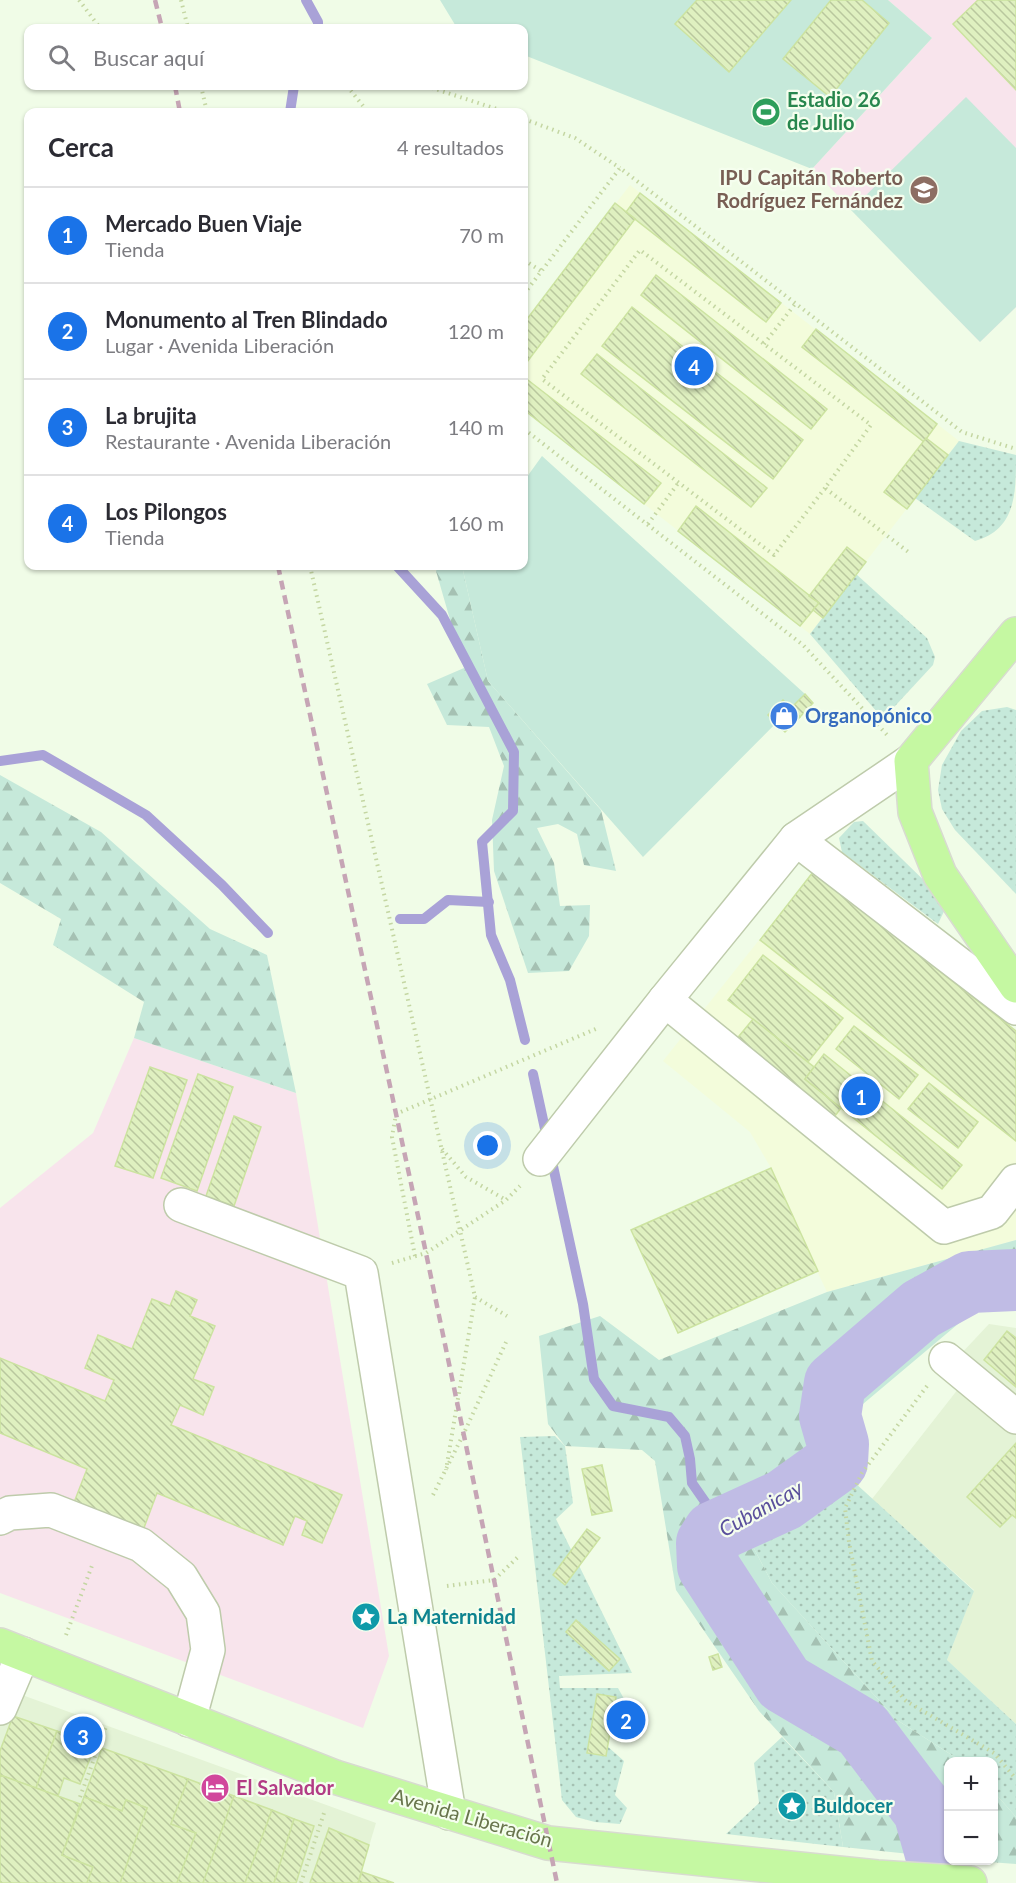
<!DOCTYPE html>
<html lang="es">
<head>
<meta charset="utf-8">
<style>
	body { margin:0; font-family:Lato,sans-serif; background:#f7f7f7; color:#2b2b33 }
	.controls { position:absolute; right:18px; bottom:18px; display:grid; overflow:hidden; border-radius:12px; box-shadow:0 2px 4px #0004 }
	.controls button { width:54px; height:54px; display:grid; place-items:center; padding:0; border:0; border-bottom:2px solid #e1e1e2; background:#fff; color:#2b2b33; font:30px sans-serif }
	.you { position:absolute; left:488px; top:1146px; width:21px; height:21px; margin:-15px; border:4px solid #fff; border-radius:50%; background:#1a73e8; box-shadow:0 0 0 9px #1a73e833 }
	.badge { display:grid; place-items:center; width:39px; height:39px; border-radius:50%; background:#1a73e8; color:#fff; font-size:20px; font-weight:700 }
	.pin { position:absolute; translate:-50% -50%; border:3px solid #fff; box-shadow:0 2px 6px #0006 }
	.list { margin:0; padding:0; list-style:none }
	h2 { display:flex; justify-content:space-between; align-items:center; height:78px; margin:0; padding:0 24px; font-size:26px }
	h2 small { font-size:20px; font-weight:400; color:#7c7c81 }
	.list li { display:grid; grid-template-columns:39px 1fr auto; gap:18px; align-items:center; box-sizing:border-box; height:96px; padding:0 24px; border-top:2px solid #e1e1e2 }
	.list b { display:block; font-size:22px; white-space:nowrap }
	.list p { margin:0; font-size:20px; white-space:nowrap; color:#7c7c81 }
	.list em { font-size:20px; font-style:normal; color:#7c7c81 }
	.icon { flex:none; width:33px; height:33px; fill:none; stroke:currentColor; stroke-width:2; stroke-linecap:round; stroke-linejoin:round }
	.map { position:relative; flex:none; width:1016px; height:1883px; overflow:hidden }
	.search { position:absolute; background:#fff; box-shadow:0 2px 4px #0004; left:24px; top:24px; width:504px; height:66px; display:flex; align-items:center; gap:15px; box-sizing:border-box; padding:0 21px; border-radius:12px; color:#7c7c81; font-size:22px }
	.panel { position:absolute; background:#fff; box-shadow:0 2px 4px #0004; left:24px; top:108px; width:504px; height:462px; border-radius:12px }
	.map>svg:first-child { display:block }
	.residential { fill:#e4f3d6 }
	.commercial { fill:#f3fcdb }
	.education { fill:#f8e4ec }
	.grass { fill:url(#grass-dots) }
	.forest { fill:url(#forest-firs) }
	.garden { fill:#c6e9da }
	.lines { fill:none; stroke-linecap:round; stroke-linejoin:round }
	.stream { stroke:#a9a2d7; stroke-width:10 }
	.river { stroke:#c0bce5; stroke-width:62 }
	.building { fill:url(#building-back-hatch); stroke:#cce3a0; stroke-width:1.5 }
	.minor-casing { stroke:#becbab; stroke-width:36 }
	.major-casing { stroke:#d8dbd0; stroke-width:36 }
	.path { stroke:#c4d6a2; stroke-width:4; stroke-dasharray:1.5 4.5; stroke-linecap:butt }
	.minor { stroke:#fff; stroke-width:33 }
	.major { stroke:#c5f8a2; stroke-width:33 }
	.rail { stroke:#c6a5b5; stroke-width:4.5; stroke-dasharray:9 6; stroke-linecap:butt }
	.labels { text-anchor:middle; stroke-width:4.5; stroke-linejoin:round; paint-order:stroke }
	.leisure-label { font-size:20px; font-weight:bold; fill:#27864d; stroke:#f5feee; text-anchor:start }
	.education-label { font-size:20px; font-weight:bold; fill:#785e54; stroke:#f5feee; text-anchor:end }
	.shop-label { font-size:20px; font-weight:bold; fill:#366cbe; stroke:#f5feee; text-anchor:start }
	.culture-label { font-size:20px; font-weight:bold; fill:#0d838f; stroke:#f5feee; text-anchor:start }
	.hotel-label { font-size:20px; font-weight:bold; fill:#b23c85; stroke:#f5feee; text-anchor:start }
	.street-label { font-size:20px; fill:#68754c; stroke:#f5feee }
	.water-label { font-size:21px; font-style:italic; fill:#5a509c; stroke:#f5feee }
</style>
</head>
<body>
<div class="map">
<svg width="1016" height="1883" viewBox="0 0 1016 1883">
	<defs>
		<pattern id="grass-dots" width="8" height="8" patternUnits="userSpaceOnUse" patternTransform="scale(1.5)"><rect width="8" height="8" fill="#c6e9da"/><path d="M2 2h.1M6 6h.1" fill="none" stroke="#a5c1b3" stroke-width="1.8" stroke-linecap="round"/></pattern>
		<pattern id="forest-firs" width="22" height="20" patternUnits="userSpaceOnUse" patternTransform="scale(1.5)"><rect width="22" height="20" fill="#c6e9da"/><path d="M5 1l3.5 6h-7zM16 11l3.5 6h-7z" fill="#a5c1b3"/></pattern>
		<pattern id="building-back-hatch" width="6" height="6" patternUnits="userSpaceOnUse" patternTransform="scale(1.5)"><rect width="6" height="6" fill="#dff0c0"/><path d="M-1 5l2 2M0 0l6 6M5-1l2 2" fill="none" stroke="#b9c79e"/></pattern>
	</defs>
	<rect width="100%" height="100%" fill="#f0fce7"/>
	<!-- residential -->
	<g class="residential">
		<path d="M989,1324L1016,1328V1403L959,1356Z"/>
		<path d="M962,1384L1016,1429V1724L947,1660L974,1590L872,1499Z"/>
		<path d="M0,1687L376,1823L358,1883H0Z"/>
	</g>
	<!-- commercial -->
	<g class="commercial">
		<path d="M630,185L959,441L810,634L524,410V323Z"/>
		<path d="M813,872L1016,1031V1240L827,1292L817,1271L678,1333L631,1230L771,1168L750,1132L663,1061Z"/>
	</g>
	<!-- education -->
	<g class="education">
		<path d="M888,0H1016V307L980,342L812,169L932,38Z"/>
		<path d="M134,1038L296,1093L389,1656L363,1728L0,1593V1208L93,1133Z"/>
	</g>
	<!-- grass -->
	<g class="grass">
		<path d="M959,441L1016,455C1016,494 1016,529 975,541L915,498Z"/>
		<path d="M856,574L927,638L935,657L933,665L883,719L810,634Z"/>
		<path d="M1007,707L1016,710V894L955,830L942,809L938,790L942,765L961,731L982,711Z"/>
		<path d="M863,821L942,898L946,907L938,924L842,852L839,838L854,822Z"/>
		<path d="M555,1436L565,1446L573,1503L556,1519L632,1673L559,1676L560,1688H618L628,1706L613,1713L607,1746L624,1761L615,1795L627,1808L620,1824L595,1822L576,1817L562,1800L520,1437Z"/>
		<path d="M843,1472L974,1591L947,1660L1016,1724V1817L994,1792V1762L961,1761L897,1720L772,1583L747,1535L757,1518L794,1514Z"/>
		<path d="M782,1737L834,1792L843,1847L726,1834L759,1803L754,1763Z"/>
	</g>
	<!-- forest -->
	<g class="forest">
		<path d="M439,566H462L488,681L601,810L616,871L584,865L577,834L558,824L537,828L554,863L560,906L590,905L589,936L569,971L528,973L494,871L492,820L504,766L489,727L447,725L427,684L464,668L436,571Z"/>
		<path d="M0,775L101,832L210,929L267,955L296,1093L134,1038L144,1002L53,945L61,919L0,883Z"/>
		<path d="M1016,1240V1304L977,1308L844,1420L843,1472L794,1514L757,1518L747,1535L772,1583L897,1720L961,1761L948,1762V1858L843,1847L834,1792L759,1711L676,1590L655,1461L642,1450L565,1446L548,1424L539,1336L600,1316L659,1360L827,1292Z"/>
		<path d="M994,1792L1016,1817V1864L976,1861L994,1860Z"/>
	</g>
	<!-- garden -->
	<g class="garden">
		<path d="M440,0H888L932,38L812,169L524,55V28H457Z"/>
		<path d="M966,97L1016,148V307L980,342L851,210Z"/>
		<path d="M542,456L805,694L643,857L488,681L462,566H524V481Z"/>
	</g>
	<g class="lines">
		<!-- stream -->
		<g class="stream">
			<path d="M306,0L318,22V28"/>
			<path d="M290,112L294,86"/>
			<path d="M397,566L442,615L514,752L513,811L482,842L491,935L510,980L525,1040"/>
			<path d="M0,761L43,755L146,815L222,885L268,933"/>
			<path d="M400,919H424L448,900L489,902"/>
			<path d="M533,1074L547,1138"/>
			<path d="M551,1157L583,1304L594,1379L613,1406L669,1417L685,1436L690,1459L692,1483L708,1506"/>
		</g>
		<!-- river -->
		<path class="river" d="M944,1883L924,1811L862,1729L784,1683L708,1566L707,1543L714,1532L784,1500L837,1462L838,1444L830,1416L835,1383L921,1309L970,1282L1016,1280"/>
	</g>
	<!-- building -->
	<g class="building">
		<path d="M697,0H791L729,72L675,24Z"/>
		<path d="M831,0H862L889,23L830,97L783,59Z"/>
		<path d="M978,0H1016V90L953,24Z"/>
		<path d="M640,193L781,303L766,322L626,212Z"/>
		<path d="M615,203L635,219L524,366V323Z"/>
		<path d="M656,275L827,409L811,429L641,295Z"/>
		<path d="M632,307L803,440L773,479L602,346Z"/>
		<path d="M816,329L937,424L924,442L802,347Z"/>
		<path d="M597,354L767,488L751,507L581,374Z"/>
		<path d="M524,377L661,483L644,504L524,410Z"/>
		<path d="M926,438L948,455L907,509L884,492Z"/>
		<path d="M696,506L819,603L800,626L678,531Z"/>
		<path d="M847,547L866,562L823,618L813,610L819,603L809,596Z"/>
		<path d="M805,694L813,703L800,717L791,708Z"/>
		<path d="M783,700L800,717L785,732L768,715Z"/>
		<path d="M813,872L1016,1031V1141L760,940Z"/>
		<path d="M763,955L843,1018L808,1062L728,1000Z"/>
		<path d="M753,1019L814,1067L805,1079L841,1108L832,1120L735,1041Z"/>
		<path d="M854,1026L918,1075L899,1099L836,1049Z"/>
		<path d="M824,1054L962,1165L942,1189L805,1079Z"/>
		<path d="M150,1067L187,1080L153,1178L115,1166Z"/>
		<path d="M198,1074L233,1087L197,1191L161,1178Z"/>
		<path d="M929,1083L978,1122L958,1148L908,1109Z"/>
		<path d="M234,1116L261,1127L234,1206L206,1196Z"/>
		<path d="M771,1168L818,1271L678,1333L631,1230Z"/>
		<path d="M176,1291L197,1300L190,1316L215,1326L193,1379L214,1387L203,1415L180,1405L171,1425L342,1495L322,1543L302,1535L307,1521L295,1516L283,1545L157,1493L142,1533L73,1505L87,1469L0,1433V1358L105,1401L114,1380L85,1368L98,1335L132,1349L152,1299L170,1306Z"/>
		<path d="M1007,1331L1016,1338V1387L984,1360Z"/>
		<path d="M1016,1443V1518L1012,1515L1000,1527L967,1497Z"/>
		<path d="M602,1465L612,1511L592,1515L582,1469Z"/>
		<path d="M587,1529L600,1538L565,1585L553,1575Z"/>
		<path d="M576,1620L620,1659L609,1671L566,1632Z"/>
		<path d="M718,1654L722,1667L713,1670L709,1657Z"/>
		<path d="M597,1694L616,1697L606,1756L587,1753Z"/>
		<path d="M13,1716L57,1731L36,1788L0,1775V1751Z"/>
		<path d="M57,1731L95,1746L80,1784L64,1778L58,1796L36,1788Z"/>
		<path d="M102,1748L188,1779L171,1824L196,1833L177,1883H120L147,1808L126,1800L122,1811L84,1797Z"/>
		<path d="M0,1775L80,1804L62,1855L93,1867L87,1883H0Z"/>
		<path d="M188,1779L234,1796L203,1883H177L196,1833L171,1824Z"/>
		<path d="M234,1796L272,1810L245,1883H203Z"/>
		<path d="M84,1797L122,1811L126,1800L147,1808L120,1883H87L93,1867L62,1855Z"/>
		<path d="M272,1810L294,1819L274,1883H245Z"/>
		<path d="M294,1819L314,1826L296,1883H274Z"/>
		<path d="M329,1828L369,1845L358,1883H310Z"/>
		<path d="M362,1872L394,1883H358Z"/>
	</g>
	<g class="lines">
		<!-- minor casing -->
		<g class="minor-casing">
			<g id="minor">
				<path d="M796,839L1016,1008"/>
				<path d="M665,1000L944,1227L992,1212L1016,1181"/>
				<path d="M540,1159L665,1000L796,839L911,761"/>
				<path d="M181,1205L361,1273L449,1813"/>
				<path d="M946,1359L1016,1417"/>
				<path d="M0,1518L10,1513L51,1510L141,1545L181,1577L203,1613L208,1650L189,1720"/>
				<path d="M0,1708L23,1654"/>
			</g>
		</g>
		<!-- major casing -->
		<g class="major-casing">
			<g id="major">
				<path d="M1016,634L911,761L915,812L940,875L1016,986"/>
				<path d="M0,1645L335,1777L548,1843L877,1877L970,1883"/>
			</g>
		</g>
		<!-- path -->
		<g class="path">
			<path d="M79,0L100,28"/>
			<path d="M181,0L188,28"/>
			<path d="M201,86L207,112"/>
			<path d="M347,86L368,112"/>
			<path d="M426,86L506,112"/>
			<path d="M524,119L575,138L620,168"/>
			<path d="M524,260L541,271"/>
			<path d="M524,294L620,168L962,432L1016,449"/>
			<path d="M764,344L795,304"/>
			<path d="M524,429L803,645L889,737"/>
			<path d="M825,488L774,555L542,379L640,250L871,425L825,488L911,554"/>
			<path d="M648,524L679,482"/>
			<path d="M310,566L475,1297L446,1470"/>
			<path d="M442,1149L466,1177L506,1200"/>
			<path d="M415,1256L392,1137L396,1114L598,1028"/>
			<path d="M392,1263L426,1253L506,1200L520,1186"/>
			<path d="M475,1297L507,1316"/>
			<path d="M927,1386L862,1473L845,1508L849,1542L872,1661L906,1701L994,1753L1016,1779"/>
			<path d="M433,1495L463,1435L507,1340"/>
			<path d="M447,1586L494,1580L520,1555"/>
			<path d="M66,1635L93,1563"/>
			<path d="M80,1797L107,1724"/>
			<path d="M301,1883L325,1810"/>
		</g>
		<!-- minor -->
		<use href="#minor" class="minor"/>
		<!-- major -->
		<use href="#major" class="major"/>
		<!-- rail -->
		<g class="rail">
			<path d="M155,0L162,28"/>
			<path d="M175,86L180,112"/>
			<path d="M278,566L426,1253L557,1883"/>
		</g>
	</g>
	<!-- icons -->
	<defs>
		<g id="stadium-disc" transform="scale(1.5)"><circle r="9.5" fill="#2e9e5b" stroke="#f5feee"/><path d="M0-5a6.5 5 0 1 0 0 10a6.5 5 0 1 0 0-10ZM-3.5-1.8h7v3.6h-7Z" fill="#fff"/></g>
		<g id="school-disc" transform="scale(1.5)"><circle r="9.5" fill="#8d6e63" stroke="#f5feee"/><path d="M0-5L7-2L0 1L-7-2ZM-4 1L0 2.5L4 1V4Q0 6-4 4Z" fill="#fff"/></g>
		<g id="shop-disc" transform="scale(1.5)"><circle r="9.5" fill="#3f7fe0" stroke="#f5feee"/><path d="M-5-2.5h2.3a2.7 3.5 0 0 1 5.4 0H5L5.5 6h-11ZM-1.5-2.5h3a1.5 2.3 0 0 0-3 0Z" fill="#fff"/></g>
		<g id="sight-disc" transform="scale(1.5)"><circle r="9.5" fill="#0f9aa8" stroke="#f5feee"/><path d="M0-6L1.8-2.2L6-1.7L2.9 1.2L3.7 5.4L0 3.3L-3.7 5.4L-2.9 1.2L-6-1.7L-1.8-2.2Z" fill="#fff"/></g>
		<g id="hotel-disc" transform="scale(1.5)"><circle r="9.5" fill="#d1479c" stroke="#f5feee"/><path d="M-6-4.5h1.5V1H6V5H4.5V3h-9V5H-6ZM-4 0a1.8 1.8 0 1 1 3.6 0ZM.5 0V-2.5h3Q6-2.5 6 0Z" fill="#fff"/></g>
	</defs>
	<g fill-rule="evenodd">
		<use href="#stadium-disc" x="766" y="112"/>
		<use href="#school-disc" x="924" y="190"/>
		<use href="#shop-disc" x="784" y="716"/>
		<use href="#sight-disc" x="366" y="1617"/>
		<use href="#hotel-disc" x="215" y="1788"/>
		<use href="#sight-disc" x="792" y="1806"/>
	</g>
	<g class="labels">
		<!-- leisure labels -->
		<g class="leisure-label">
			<text x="787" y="107">Estadio 26<tspan x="787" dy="23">de Julio</tspan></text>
		</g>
		<!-- education labels -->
		<g class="education-label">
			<text x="903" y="185">IPU Capitán Roberto<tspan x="903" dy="23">Rodríguez Fernández</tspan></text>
		</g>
		<!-- shop labels -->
		<g class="shop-label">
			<text x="805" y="723">Organopónico</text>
		</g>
		<!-- culture labels -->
		<g class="culture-label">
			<text x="387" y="1624">La Maternidad</text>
			<text x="813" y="1813">Buldocer</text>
		</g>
		<!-- hotel labels -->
		<g class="hotel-label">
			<text x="236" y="1795">El Salvador</text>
		</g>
		<!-- street labels -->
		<g class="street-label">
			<text transform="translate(472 1818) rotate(16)" y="7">Avenida Liberación</text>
		</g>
		<!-- water labels -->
		<g class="water-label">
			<text transform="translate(761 1509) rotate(-29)" y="7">Cubanicay</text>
		</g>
	</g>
</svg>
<div class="controls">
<button>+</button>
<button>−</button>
</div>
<div class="you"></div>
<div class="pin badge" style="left:861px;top:1096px">1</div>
<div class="pin badge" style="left:626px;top:1720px">2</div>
<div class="pin badge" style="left:83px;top:1736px">3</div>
<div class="pin badge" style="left:694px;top:366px">4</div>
<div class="search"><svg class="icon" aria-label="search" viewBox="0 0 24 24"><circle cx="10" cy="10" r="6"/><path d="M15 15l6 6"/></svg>Buscar aquí</div>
<section class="panel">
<h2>Cerca<small>4 resultados</small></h2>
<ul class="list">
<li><span class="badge">1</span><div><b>Mercado Buen Viaje</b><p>Tienda</p></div><em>70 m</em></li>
<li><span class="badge">2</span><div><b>Monumento al Tren Blindado</b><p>Lugar · Avenida Liberación</p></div><em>120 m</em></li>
<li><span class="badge">3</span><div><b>La brujita</b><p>Restaurante · Avenida Liberación</p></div><em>140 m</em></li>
<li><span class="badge">4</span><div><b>Los Pilongos</b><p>Tienda</p></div><em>160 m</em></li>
</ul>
</section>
</div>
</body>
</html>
